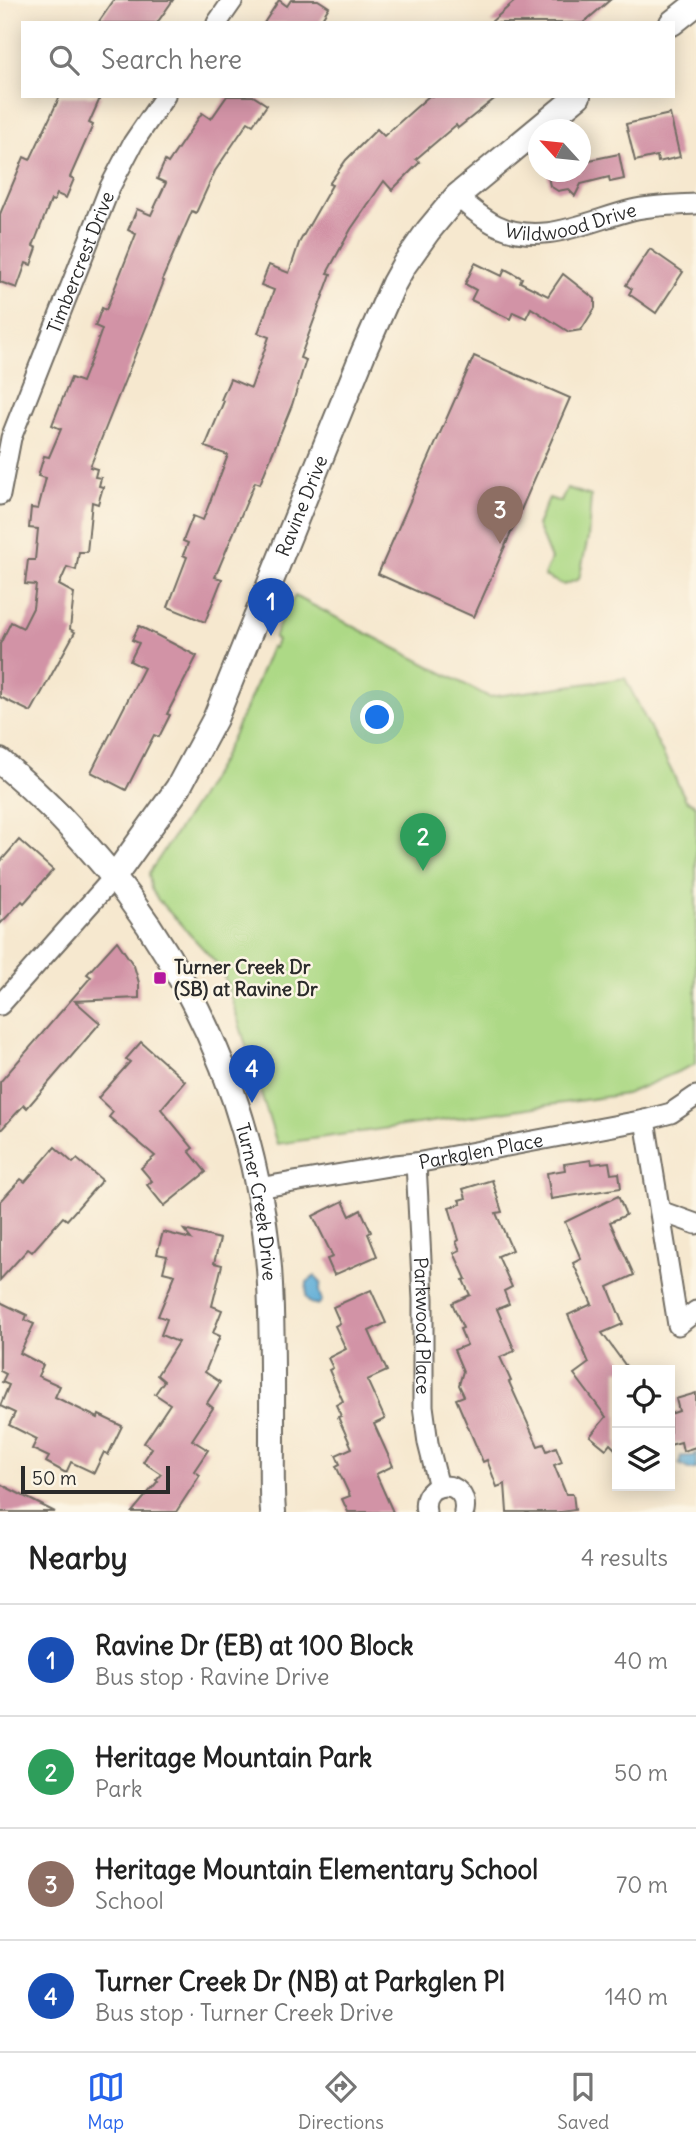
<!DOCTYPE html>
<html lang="en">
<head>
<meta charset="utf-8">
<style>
	body { margin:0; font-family:Delius,sans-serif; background:#f2f2f2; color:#222 }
	.controls { position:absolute; right:21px; bottom:21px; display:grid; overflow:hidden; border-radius:0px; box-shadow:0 4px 18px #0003 }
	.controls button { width:63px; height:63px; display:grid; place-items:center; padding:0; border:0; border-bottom:2px solid #e0e0e0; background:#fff; color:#222; font:35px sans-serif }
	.compass { position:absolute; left:528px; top:119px; width:63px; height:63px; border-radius:50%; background:#fff; box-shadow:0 4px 18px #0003; rotate:297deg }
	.scale { position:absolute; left:21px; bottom:18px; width:149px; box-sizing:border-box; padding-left:7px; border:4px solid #2b2b2b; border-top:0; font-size:19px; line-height:24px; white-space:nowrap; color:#2b2b2b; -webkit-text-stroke:5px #fcf5e5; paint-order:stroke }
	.you { position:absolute; left:378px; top:718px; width:24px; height:24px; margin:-18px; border:5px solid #fff; border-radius:50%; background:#1a73e8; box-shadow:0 0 0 10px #1a73e833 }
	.badge { display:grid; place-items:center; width:46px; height:46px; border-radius:50%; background:#2563eb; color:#fff; font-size:23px; font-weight:700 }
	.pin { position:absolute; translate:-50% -58px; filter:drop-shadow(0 2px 4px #0008) }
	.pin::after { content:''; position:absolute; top:37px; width:24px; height:21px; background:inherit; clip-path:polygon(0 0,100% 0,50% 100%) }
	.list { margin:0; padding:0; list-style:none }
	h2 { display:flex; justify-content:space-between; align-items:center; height:91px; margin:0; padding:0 28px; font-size:30px }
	h2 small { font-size:23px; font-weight:400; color:#767676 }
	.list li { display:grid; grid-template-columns:46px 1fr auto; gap:21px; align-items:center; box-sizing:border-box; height:112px; padding:0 28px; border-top:2px solid #e0e0e0 }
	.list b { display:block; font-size:26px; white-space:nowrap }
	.list p { margin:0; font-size:23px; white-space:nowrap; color:#767676 }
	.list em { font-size:23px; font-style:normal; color:#767676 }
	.icon { flex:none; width:38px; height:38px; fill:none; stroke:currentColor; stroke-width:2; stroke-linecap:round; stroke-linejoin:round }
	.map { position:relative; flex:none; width:696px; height:1512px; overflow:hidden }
	.search { position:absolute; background:#fff; box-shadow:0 4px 18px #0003; left:21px; right:21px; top:21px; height:77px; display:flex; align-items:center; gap:18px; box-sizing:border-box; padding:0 24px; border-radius:0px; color:#767676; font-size:26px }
	.sheet { height:539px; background:#fff }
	nav { display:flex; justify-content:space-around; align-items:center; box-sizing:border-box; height:98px; border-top:2px solid #e0e0e0; background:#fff; font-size:19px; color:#767676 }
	nav a { display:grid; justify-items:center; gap:4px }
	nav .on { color:#2563eb }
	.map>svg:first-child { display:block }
	.green { fill:#add986; stroke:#6c8258; stroke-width:2 }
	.water { fill:#5cacd7; stroke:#446c81; stroke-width:2 }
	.building { fill:#d293a6 }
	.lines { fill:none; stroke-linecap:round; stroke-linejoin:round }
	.minor-casing { stroke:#726d64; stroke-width:23 }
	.tertiary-casing { stroke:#726d64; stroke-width:28 }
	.minor { stroke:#fff; stroke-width:19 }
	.tertiary { stroke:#fff; stroke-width:24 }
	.poi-dot { fill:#b5179e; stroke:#fcf5e5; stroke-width:2.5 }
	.labels { text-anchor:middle; stroke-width:5; stroke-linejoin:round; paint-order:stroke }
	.street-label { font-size:19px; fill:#2b2b2b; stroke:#fcf5e5 }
	.poi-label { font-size:19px; font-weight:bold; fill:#2b2b2b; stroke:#fcf5e5; text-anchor:start }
</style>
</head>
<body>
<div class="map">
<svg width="696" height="1512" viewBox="0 0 696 1512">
	<rect width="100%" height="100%" fill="#fcf5e5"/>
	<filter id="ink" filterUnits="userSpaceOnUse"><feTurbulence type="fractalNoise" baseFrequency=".0143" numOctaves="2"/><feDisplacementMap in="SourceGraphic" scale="14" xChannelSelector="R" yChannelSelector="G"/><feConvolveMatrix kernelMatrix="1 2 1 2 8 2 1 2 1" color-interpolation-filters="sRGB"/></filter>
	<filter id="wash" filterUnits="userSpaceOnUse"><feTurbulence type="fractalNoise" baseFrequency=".00686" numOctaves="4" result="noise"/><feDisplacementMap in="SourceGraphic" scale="28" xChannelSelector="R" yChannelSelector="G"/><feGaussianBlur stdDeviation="1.57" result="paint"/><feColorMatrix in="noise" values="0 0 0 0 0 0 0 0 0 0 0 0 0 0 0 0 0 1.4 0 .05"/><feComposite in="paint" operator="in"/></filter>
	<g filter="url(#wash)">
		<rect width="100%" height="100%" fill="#f6e8cf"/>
		<!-- green -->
		<g class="green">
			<path d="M567,488L591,496L588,538L579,579L564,585L544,576L551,559L537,525L549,498L561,502Z"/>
			<path d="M295,596L489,697L625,678L686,800L696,805V1064L626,1094L277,1144L222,969L158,900L151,889L149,873L198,800L222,759L250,699L271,647L274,648L277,640L274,638L281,620Z"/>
		</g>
		<!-- water -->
		<g class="water">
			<path d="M315,1276L321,1283L319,1292L322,1301L318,1305L310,1303L306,1297L307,1282Z"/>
			<path d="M696,1453V1469L690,1470L679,1464L681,1456H693Z"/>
		</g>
		<g id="blocks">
			<!-- building -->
			<g class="building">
				<path d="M114,0H173L157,23H98Z"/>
				<path d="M279,0L287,6L291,0H318L329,7L319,23H264Z"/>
				<path d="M516,0H610L583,23H490Z"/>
				<path d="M60,96H101L89,123L93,125L70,177L74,179L66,198L57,194L54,201L51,200L33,246L37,248L31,265L26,263L17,288L0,282V214L24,157L30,160Z"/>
				<path d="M227,96H253L267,105L253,125L248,122L215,171L196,213L192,211L162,280L164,281L147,325L90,467L97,469L95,477L101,478L99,486L103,487L98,504L92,502L87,552H79L76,570L67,567L59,585L74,593L70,629L75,632L31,712L0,697V644L11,622L23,628L33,608L36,585L25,584L28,560H35L38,529L29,528L31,508L38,509L46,478L38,476L44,456L49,457L61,429L52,425L71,378L82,382L95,349L102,329L95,326L102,308L106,310L136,234L128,230L137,209L151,215L166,183L157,179L165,161L168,163L202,113L211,119Z"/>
				<path d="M429,96H498L458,128L456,125L416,159L420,162L392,190L384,181L351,229L327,273L331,274L300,358L306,360L292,405L260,484L255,482L215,577L222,579L205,622L168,607L187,557L183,555L188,543L183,541L193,516L203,520L228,455L205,447L224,401L221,400L230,379L251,388L269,337L258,333L274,290L261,285L269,265L289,273L299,243L332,185L329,184L346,160L377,129L384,136Z"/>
				<path d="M670,114L680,157L658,162L657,156L635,161L626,124Z"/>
				<path d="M619,154L624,179L610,182L609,177L581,184L575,196L568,189L558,191L550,186L547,172H580V162Z"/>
				<path d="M650,249L683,272L656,313L629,294L632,289L626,285Z"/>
				<path d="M475,263L502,276L505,269L522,278L520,282L548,296L563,274L595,299V308L581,330L569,332L531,308L526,318L513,312L510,319L471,300L476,290L465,284Z"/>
				<path d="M474,356L570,398L474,617L378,574Z"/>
				<path d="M139,626L197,656L167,714L170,715L159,737L154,735L126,790L91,772L144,668L130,661L139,643L132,640Z"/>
				<path d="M19,840L53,870L24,903L22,901L0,924V862Z"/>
				<path d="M117,941L134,966L139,983V998L75,1001L100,1023L27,1108L24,1105L0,1131V1082L91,977L87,974Z"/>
				<path d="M141,1042L185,1081L161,1109L193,1148L189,1151L206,1172L164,1206L147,1185L152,1181L141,1168L155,1156L109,1117L113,1112L98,1098L130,1062L126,1059Z"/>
				<path d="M55,1147L73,1163L77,1159L102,1180L67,1220L63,1217L32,1252L28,1249L0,1280V1202L21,1179L25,1182Z"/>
				<path d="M591,1160L592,1164L609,1162L611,1174L619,1173L621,1188L551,1199L547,1173L565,1170L564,1164Z"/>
				<path d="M492,1180L502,1212L496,1213L512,1250L498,1256L512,1287L504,1291L509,1304L497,1309L515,1351L500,1357L511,1381L509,1382L538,1446L544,1444L547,1451L556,1447L562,1462L554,1465L566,1494H573L575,1510L561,1512H507L505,1484L497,1487L487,1460L483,1462L456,1399L464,1396L459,1385L463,1371L454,1350L467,1345L460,1329L463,1328L452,1303L470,1295L463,1280L466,1279L454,1253L460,1250L456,1242L459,1240L449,1207L461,1204L459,1200L466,1198L463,1189Z"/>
				<path d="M618,1196L626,1215L610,1222L634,1275L608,1287L623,1324L602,1333L628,1369L617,1370V1451L610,1444L606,1449L590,1436L606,1417L574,1374L589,1363L568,1315L592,1304L573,1263L581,1259L565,1222Z"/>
				<path d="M343,1201L350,1216L361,1210L371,1232L368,1234L377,1256L334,1275L327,1259L333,1257L313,1216Z"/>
				<path d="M184,1230L220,1239L214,1263L222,1265L212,1306L222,1310L213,1333L220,1336L205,1372L220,1382L207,1403L213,1408L192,1440L208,1450L194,1471L200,1475L176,1512H132L158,1481L156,1480L161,1474L143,1462L152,1448L144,1443L170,1404L155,1394L164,1381L157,1375L178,1342L161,1335L167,1319L158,1316L175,1275L163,1272L167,1256L157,1254L163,1232L191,1239Z"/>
				<path d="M371,1290L386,1323L369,1331L387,1371L367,1380L385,1419L374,1424L393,1466L376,1474L393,1512H348L342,1499L350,1496L336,1466L340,1464L336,1455L352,1448L338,1417L341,1416L336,1405L343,1401L329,1370L333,1368L328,1358L346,1349L335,1326L340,1323L333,1307Z"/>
				<path d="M0,1302L27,1315L25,1320L34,1324L20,1353L43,1365L38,1376L60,1386L55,1397L98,1418L99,1415L122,1426L108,1455L104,1452L94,1473L71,1462L66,1473L46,1462L49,1457L32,1449L37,1439L9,1425L15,1413L0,1406L9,1385L2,1382L6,1374L0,1371Z"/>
				<path d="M696,1393V1447L683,1451L681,1442L670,1445V1414L679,1411L676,1399Z"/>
				<path d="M0,1484L55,1512H0Z"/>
			</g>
		</g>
	</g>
	<g filter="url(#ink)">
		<use href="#blocks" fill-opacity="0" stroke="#726d64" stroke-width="2"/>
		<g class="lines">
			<!-- minor casing -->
			<g class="minor-casing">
				<g id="minor">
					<path d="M217,23L233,0"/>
					<path id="s1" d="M457,196C469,207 482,218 496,225C541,247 588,221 632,210C652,205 675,205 696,204"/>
					<path id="s2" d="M0,495L11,438L110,187L133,143L165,96"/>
					<path d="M0,1005L114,877"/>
					<path d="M645,1120L678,1325L696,1311"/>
					<path id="s3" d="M416,1163L423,1299V1406L428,1443L439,1487"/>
					<path id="s4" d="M258,1188L395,1165L416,1163L645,1120L671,1113L696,1096"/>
					<path d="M660,1211L696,1224"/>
					<path d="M426,1512C419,1478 470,1477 464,1512"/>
				</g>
			</g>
			<!-- tertiary casing -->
			<g class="tertiary-casing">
				<g id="tertiary">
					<path d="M672,23L696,4"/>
					<path id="s5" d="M0,761C153,889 253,1068 269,1268C273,1324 272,1381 272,1438C272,1462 271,1488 273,1512"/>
					<path id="s6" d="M114,877L178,788L215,719L364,351L394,283L404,265L428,231L457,196L578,96"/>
				</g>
			</g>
			<!-- minor -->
			<use href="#minor" class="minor"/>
			<!-- tertiary -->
			<use href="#tertiary" class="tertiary"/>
		</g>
	</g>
	<!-- markers -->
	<rect class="poi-dot" x="153" y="971" width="14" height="14" rx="3.5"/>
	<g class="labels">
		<!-- street labels -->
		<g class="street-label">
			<text dy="7" stroke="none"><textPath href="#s1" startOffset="126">Wildwood Drive</textPath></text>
			<text dy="7" stroke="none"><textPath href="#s2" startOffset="247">Timbercrest Drive</textPath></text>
			<text dy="7" stroke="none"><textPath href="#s6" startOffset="418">Ravine Drive</textPath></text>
			<text dy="7" stroke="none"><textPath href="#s4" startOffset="226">Parkglen Place</textPath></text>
			<text dy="7" stroke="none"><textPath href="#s5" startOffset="522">Turner Creek Drive</textPath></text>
			<text dy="7" stroke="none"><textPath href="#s3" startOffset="163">Parkwood Place</textPath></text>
		</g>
		<!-- poi labels -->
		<g class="poi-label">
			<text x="174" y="974">Turner Creek Dr<tspan x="174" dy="22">(SB) at Ravine Dr</tspan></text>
		</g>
	</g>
</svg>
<div class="controls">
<button><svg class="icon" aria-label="locate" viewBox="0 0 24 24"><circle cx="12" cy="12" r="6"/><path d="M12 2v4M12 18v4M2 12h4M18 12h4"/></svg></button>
<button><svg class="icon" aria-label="layers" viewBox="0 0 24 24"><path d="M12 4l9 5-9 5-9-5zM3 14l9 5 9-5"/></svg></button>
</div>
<svg class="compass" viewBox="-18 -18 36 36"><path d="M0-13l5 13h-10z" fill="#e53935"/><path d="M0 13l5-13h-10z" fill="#767676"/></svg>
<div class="scale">50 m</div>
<div class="you"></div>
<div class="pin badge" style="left:271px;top:636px;background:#1a4fb4">1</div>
<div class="pin badge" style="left:423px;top:871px;background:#2e9e5b">2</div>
<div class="pin badge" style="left:500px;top:544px;background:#8d6e63">3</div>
<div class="pin badge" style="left:252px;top:1103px;background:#1a4fb4">4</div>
<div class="search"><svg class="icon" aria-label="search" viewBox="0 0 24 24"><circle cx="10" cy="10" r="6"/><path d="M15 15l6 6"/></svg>Search here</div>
</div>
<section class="sheet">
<h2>Nearby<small>4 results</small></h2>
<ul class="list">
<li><span class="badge" style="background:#1a4fb4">1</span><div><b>Ravine Dr (EB) at 100 Block</b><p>Bus stop · Ravine Drive</p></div><em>40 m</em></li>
<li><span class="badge" style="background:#2e9e5b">2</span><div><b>Heritage Mountain Park</b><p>Park</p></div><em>50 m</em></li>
<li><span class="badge" style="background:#8d6e63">3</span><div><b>Heritage Mountain Elementary School</b><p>School</p></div><em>70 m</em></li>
<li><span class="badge" style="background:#1a4fb4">4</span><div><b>Turner Creek Dr (NB) at Parkglen Pl</b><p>Bus stop · Turner Creek Drive</p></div><em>140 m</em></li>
</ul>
</section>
<nav>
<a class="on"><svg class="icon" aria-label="map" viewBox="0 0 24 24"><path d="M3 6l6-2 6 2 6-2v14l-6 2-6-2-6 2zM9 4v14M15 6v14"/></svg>Map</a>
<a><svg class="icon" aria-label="directions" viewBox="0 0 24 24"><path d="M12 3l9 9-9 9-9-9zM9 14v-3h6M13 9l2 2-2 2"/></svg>Directions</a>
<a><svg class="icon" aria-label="saved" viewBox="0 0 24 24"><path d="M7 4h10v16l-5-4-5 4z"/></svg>Saved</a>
</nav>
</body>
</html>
